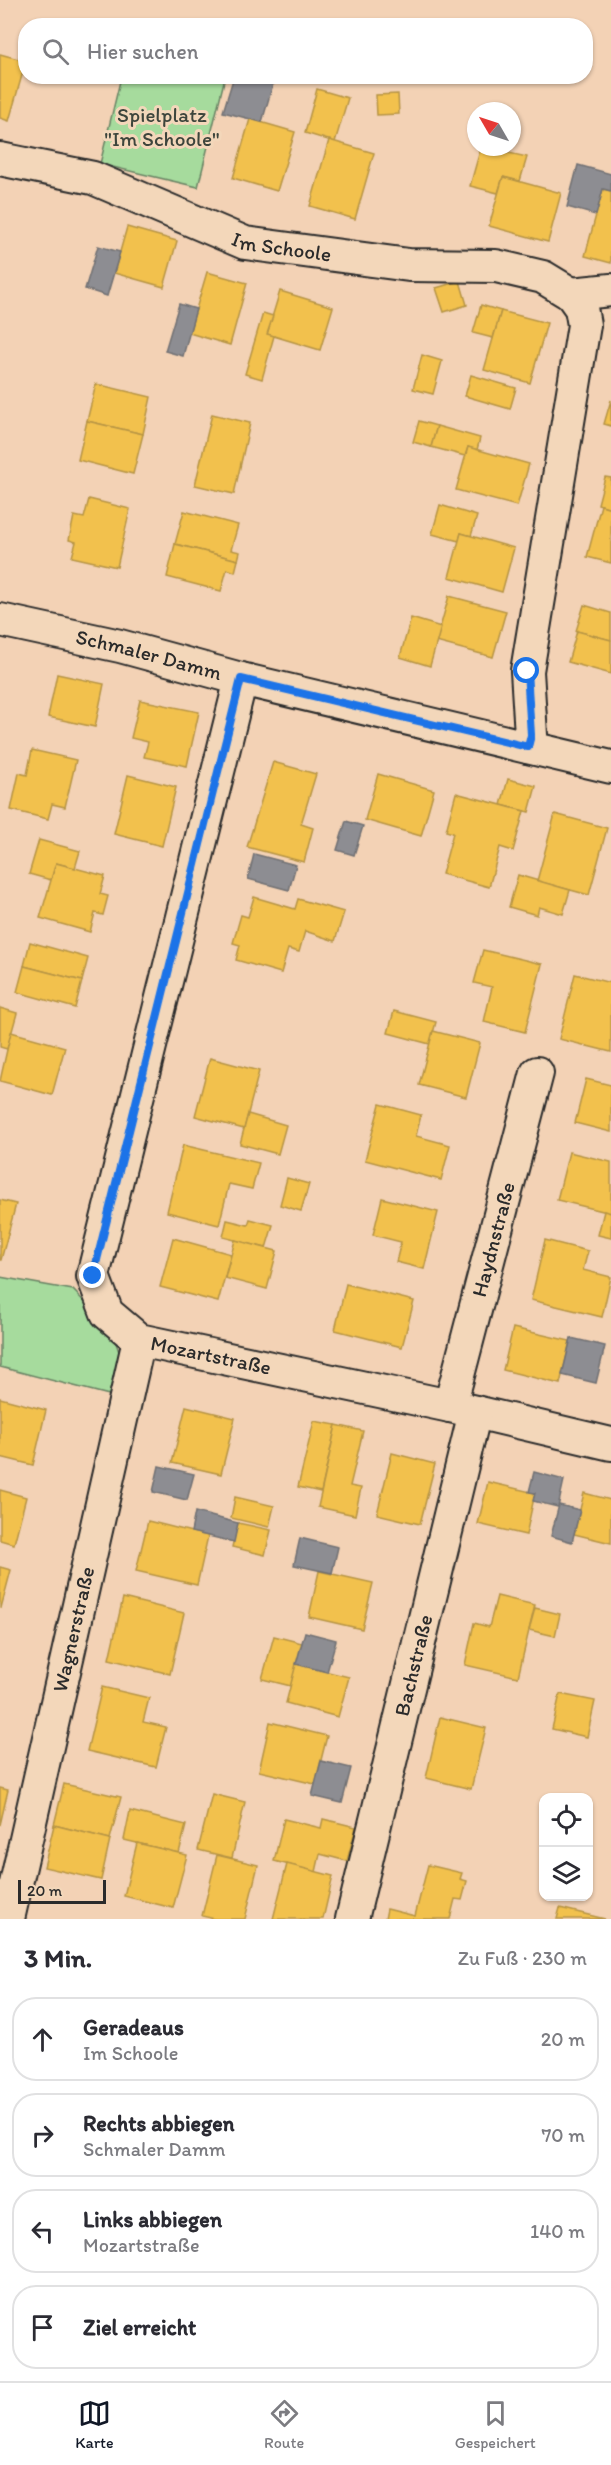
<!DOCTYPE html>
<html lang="de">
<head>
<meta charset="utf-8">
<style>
	body { margin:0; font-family:Itim,sans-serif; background:#f2f2f3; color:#2b2b33 }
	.controls { position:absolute; right:18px; bottom:18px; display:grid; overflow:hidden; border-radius:12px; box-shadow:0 2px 4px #0004 }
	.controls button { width:54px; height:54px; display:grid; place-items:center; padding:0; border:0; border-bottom:2px solid #e1e1e2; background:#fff; color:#2b2b33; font:30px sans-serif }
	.compass { position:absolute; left:467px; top:102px; width:54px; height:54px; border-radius:50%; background:#fff; box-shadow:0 2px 4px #0004; rotate:309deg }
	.scale { position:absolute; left:18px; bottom:15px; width:88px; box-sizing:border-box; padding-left:6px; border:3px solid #2b2b2b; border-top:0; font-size:16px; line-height:21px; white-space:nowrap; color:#2b2b2b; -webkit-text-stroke:4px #f3d7ba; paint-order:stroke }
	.stop { position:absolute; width:18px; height:18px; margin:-14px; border:4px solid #1a73e8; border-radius:50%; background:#fff }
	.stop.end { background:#1a73e8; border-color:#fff; box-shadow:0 2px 6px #0008 }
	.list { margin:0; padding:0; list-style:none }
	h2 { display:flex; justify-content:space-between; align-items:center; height:78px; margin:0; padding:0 24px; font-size:26px }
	h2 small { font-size:20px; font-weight:400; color:#7c7c81 }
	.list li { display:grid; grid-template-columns:39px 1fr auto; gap:18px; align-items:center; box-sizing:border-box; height:84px; margin:0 12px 12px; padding:0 12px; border:2px solid #e1e1e2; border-radius:24px }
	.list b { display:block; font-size:22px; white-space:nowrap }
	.list p { margin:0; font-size:20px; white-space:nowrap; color:#7c7c81 }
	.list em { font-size:20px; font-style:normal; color:#7c7c81 }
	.icon { flex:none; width:33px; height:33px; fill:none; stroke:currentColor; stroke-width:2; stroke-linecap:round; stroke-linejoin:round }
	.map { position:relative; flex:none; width:611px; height:1919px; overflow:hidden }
	.search { position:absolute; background:#fff; box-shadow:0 2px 4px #0004; left:18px; right:18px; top:18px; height:66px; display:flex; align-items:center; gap:15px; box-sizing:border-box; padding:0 21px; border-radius:24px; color:#7c7c81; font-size:22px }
	.sheet { height:462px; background:#fff }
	nav { display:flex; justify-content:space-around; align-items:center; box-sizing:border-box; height:84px; border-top:2px solid #e1e1e2; background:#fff; font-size:16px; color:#7c7c81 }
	nav a { display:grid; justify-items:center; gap:3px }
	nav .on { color:#111827 }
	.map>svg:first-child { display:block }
	.green { fill:#a6db9d; stroke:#688364; stroke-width:1.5 }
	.homes { fill:#f2c14e; stroke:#b69444; stroke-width:1.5 }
	.industry { fill:#8d8d92; stroke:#707073; stroke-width:1.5 }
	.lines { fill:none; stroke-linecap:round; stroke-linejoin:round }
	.minor-casing { stroke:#2b2b2b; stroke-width:36 }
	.minor { stroke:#f3d7ba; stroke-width:32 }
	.route { stroke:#1a73e8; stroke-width:8 }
	.labels { text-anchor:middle; stroke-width:6; stroke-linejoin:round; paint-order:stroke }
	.park-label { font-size:21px; fill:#3d453c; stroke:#f3d7ba }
	.street-label { font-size:21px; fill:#2b2b2b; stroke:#f3d7ba }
</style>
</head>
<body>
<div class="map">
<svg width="611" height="1919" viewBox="0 0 611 1919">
	<rect width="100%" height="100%" fill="#f3d2b5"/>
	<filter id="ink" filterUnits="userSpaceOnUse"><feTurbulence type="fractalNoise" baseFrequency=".0167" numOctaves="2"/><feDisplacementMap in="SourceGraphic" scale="12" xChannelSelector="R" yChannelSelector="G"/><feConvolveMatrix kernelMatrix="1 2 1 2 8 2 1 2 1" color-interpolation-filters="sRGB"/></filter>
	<g filter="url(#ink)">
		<!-- green -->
		<g class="green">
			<path d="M121,77H225L198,187L100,164Z"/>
			<path d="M0,1277L73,1290L100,1318L116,1343L123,1363L113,1396L0,1367Z"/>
		</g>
		<!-- homes -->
		<g class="homes">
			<path d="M0,54L26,61L9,121L0,118Z"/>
			<path d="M317,89L348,98L335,142L305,133Z"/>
			<path d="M398,94L399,114L377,115L376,95Z"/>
			<path d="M250,119L295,132L277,191L233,178Z"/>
			<path d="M329,140L374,153L355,219L310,206Z"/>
			<path d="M481,147L527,157L520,181L503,177L498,193L470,186Z"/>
			<path d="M503,177L561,193L548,242L489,226Z"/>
			<path d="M603,189L611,191V263L585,256Z"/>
			<path d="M127,227L177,241L164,287L114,273Z"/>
			<path d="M207,272L247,283L230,345L189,333Z"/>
			<path d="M460,281L467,305L444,312L436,288Z"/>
			<path d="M280,291L333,307L320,350L267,334Z"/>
			<path d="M481,305L501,311L493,338L473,333Z"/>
			<path d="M501,311L547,323L530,383L484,370Z"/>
			<path d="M263,313L273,316L267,334L274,336L262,379L245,374Z"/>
			<path d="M422,355L442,361L433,394L413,389Z"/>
			<path d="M471,375L516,388L510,409L465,396Z"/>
			<path d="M96,384L151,397L143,434L87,421Z"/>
			<path d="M611,400V426L604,424Z"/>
			<path d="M212,414L250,423L234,494L195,485Z"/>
			<path d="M87,421L143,434L133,474L78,460Z"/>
			<path d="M419,421L437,426L431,447L413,442Z"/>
			<path d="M437,426L480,438L477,450L468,447L465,456L431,447Z"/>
			<path d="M468,447L529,464L517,506L456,490Z"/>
			<path d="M605,477L611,478V508L598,504Z"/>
			<path d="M89,499L130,509L117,567L72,557L76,542L69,540L74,516L84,518Z"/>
			<path d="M440,505L477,516L471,536L461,533L459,541L432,534Z"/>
			<path d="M601,505L611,508V563L587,557Z"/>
			<path d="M184,511L238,525L231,550L240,552L238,560L175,544Z"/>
			<path d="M461,533L514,548L502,592L449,577Z"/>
			<path d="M175,544L238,560L235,572L227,569L221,591L167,577Z"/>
			<path d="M449,596L506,611L493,657L436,642Z"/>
			<path d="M584,605L611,613V640L576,631Z"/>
			<path d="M411,618L441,627L430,666L400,657Z"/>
			<path d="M577,631L611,640V674L568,662Z"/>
			<path d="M57,674L104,684L95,727L48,717Z"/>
			<path d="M140,700L199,712L187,766L144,757L148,742L131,738Z"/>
			<path d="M32,750L76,760L65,807L52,804L48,819L11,810L19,773L27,775Z"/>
			<path d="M273,762L316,774L301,824L313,828L304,862L247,847Z"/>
			<path d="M378,774L434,790L421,836L365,820Z"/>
			<path d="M128,775L176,787L162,846L114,834Z"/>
			<path d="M508,779L536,786L529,812L501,805Z"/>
			<path d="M456,793L524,811L513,851L500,847L489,887L442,874L453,833L446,831Z"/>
			<path d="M555,814L607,828L589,895L537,881Z"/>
			<path d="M39,840L80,851L75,868L56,863L51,880L29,874Z"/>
			<path d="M56,863L105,876L100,894L108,896L103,915L95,913L90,932L40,918Z"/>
			<path d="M518,875L570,890L563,914L539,907L537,915L509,907Z"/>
			<path d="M254,897L295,909L298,899L344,912L335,941L305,931L299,952L288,949L281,973L236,960L240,945L233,943L241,915L248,917Z"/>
			<path d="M30,942L88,958L82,981L24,966Z"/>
			<path d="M483,950L542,964L525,1032L484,1022L492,987L474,983Z"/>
			<path d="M24,966L82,981L75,1008L17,992Z"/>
			<path d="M575,974L611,983V1052L559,1039Z"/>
			<path d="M0,1008L17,1013L7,1049L0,1047Z"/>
			<path d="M394,1011L436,1022L430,1044L388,1033Z"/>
			<path d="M433,1031L480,1043L466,1097L419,1085Z"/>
			<path d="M11,1032L65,1047L52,1095L0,1081Z"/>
			<path d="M210,1058L259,1071L244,1129L195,1116Z"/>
			<path d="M586,1079L611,1085V1132L575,1123Z"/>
			<path d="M380,1104L421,1115L416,1136L450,1145L441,1180L365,1160Z"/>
			<path d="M248,1114L286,1125L278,1154L240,1144Z"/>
			<path d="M183,1145L259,1163L252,1189L229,1184L219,1225L167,1212Z"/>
			<path d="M569,1152L611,1162V1213L557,1200Z"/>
			<path d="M287,1178L309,1184L301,1211L280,1205Z"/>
			<path d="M382,1198L438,1212L424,1269L396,1262L401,1242L373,1235Z"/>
			<path d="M0,1200L16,1204L1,1260H0Z"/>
			<path d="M604,1211L611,1213V1238L598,1235Z"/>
			<path d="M250,1219L273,1225L266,1248L223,1237L227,1220L248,1225Z"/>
			<path d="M173,1238L231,1254L218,1302L160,1287Z"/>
			<path d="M235,1240L277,1251L267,1289L225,1278Z"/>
			<path d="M545,1240L588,1251L583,1270L611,1277L602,1317L531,1300Z"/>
			<path d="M346,1284L414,1301L402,1347L335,1330Z"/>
			<path d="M513,1328L570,1341L560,1384L503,1370Z"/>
			<path d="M0,1398L46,1410L33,1465L0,1457Z"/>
			<path d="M186,1406L235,1418L221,1474L172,1463Z"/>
			<path d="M314,1421L336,1425L321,1492L298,1487Z"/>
			<path d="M336,1425L363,1431L350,1486L361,1488L355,1515L318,1507Z"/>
			<path d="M392,1453L435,1464L420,1524L377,1514Z"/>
			<path d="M488,1482L535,1493L526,1535L478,1524Z"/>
			<path d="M0,1490L26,1497L14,1544L0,1540Z"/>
			<path d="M584,1493L611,1500V1543L574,1534Z"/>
			<path d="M235,1497L274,1506L269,1527L231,1518Z"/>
			<path d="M148,1521L208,1536L197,1585L136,1571Z"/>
			<path d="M238,1523L271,1530L265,1555L232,1547Z"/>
			<path d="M0,1567L11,1570L1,1608H0Z"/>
			<path d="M319,1571L373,1583L362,1629L309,1617Z"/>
			<path d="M497,1596L535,1605L518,1677L465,1665L474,1623L489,1627Z"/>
			<path d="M123,1598L184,1613L170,1674L109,1659Z"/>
			<path d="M535,1608L560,1614L555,1636L529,1630Z"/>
			<path d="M274,1636L302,1643L291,1686L262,1679Z"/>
			<path d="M296,1664L349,1677L338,1717L286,1703Z"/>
			<path d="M102,1687L149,1698L143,1722L166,1727L156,1767L87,1751Z"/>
			<path d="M560,1694L595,1701L587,1737L552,1729Z"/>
			<path d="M440,1717L486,1728L471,1789L426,1778Z"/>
			<path d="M270,1722L327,1736L315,1784L259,1771Z"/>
			<path d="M64,1784L121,1797L110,1839L54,1825Z"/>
			<path d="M0,1788L8,1790L0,1825Z"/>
			<path d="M212,1794L245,1802L232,1858L198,1850Z"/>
			<path d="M130,1811L186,1825L179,1853L124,1840Z"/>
			<path d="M284,1819L321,1828L323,1819L356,1827L347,1861L320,1854L316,1872L274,1861Z"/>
			<path d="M54,1825L110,1839L101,1880L44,1867Z"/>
			<path d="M137,1843L187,1855L173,1908L124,1896Z"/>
			<path d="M217,1855L258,1865L245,1919H215L202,1916Z"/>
			<path d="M287,1864L333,1876L323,1919H273Z"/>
			<path d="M428,1865L462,1873L460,1879L467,1881L462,1900L455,1899L450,1919H385L387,1909L415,1916Z"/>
			<path d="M560,1908L605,1919H557Z"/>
		</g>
		<!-- industry -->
		<g class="industry">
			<path d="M234,76H248L273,84L262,122L223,112Z"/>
			<path d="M578,165L611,174V191L603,189L596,215L567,207Z"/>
			<path d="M98,246L120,252L107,296L85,289Z"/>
			<path d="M179,304L196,309L183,356L165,351Z"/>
			<path d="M346,821L363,826L354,855L337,850Z"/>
			<path d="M254,854L296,865L289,890L248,879Z"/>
			<path d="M571,1338L605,1346L596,1383L562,1375Z"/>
			<path d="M159,1466L194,1474L187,1500L153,1492Z"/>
			<path d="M534,1472L564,1480L558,1507L533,1501L535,1493L529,1492Z"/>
			<path d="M559,1505L580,1510L572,1542L551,1536Z"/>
			<path d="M195,1512L238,1523L234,1542L191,1532Z"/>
			<path d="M300,1538L338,1547L332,1573L294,1565Z"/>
			<path d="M305,1632L336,1640L327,1672L296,1664Z"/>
			<path d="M321,1761L351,1768L342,1803L312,1796Z"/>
		</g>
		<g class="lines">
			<!-- minor casing -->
			<g class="minor-casing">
				<g id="minor">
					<path id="s1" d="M0,159L93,178L245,243L409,265L496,266L543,277L571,294L581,308L584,325L527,671L531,735L528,747"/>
					<path d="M571,294L611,290"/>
					<path id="s2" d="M0,620L120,646L241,679L611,767"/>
					<path id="s3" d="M241,679L93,1276L107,1313L139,1340L450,1406L611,1444"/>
					<path id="s4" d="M450,1406L537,1073"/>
					<path id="s5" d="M8,1919L139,1340"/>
					<path id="s6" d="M352,1919L475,1412"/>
				</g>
			</g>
			<!-- minor -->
			<use href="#minor" class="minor"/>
		</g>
	</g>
	<g class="lines" filter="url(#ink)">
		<!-- route -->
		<path class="route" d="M93,1276L241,679L528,747L531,735L527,671"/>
	</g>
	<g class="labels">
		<!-- park labels -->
		<g class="park-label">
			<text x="162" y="122">Spielplatz<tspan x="162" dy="24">"Im Schoole"</tspan></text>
		</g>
		<!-- street labels -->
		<g class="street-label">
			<text dy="7" stroke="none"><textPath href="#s1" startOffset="297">Im Schoole</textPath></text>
			<text dy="7" stroke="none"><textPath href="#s2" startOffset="153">Schmaler Damm</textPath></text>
			<text dy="7" stroke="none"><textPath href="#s4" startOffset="172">Haydnstraße</textPath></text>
			<text dy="7" stroke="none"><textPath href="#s3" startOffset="770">Mozartstraße</textPath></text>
			<text dy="7" stroke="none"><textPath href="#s5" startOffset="297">Wagnerstraße</textPath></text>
			<text dy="7" stroke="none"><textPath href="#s6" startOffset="261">Bachstraße</textPath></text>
		</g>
	</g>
</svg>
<div class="controls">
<button><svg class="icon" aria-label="locate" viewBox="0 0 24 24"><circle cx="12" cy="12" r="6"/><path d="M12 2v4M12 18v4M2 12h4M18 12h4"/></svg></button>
<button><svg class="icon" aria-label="layers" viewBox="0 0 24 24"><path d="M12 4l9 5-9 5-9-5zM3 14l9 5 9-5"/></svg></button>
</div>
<svg class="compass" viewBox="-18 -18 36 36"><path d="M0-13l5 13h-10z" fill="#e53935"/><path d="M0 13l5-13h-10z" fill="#7c7c81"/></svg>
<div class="scale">20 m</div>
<div class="stop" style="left:527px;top:671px"></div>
<div class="stop end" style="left:93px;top:1276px"></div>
<div class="search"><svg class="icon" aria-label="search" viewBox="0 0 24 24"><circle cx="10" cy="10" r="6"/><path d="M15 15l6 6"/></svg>Hier suchen</div>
</div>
<section class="sheet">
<h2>3 Min.<small>Zu Fuß · 230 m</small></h2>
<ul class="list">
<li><svg class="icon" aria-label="ahead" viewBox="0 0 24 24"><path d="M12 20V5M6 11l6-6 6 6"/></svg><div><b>Geradeaus</b><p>Im Schoole</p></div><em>20 m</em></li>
<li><svg class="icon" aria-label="right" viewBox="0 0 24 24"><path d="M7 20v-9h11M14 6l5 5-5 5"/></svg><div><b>Rechts abbiegen</b><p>Schmaler Damm</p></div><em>70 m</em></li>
<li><svg class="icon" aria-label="left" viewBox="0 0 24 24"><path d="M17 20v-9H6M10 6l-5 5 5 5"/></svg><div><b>Links abbiegen</b><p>Mozartstraße</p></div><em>140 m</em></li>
<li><svg class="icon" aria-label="arrive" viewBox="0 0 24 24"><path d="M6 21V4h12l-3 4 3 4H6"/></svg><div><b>Ziel erreicht</b></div></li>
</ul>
</section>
<nav>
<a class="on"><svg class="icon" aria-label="map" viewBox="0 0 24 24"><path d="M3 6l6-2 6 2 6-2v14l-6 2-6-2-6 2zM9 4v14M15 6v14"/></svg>Karte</a>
<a><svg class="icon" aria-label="directions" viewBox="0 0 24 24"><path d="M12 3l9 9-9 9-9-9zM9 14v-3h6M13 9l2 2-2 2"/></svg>Route</a>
<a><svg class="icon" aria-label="saved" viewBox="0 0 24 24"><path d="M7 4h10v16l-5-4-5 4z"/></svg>Gespeichert</a>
</nav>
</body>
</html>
